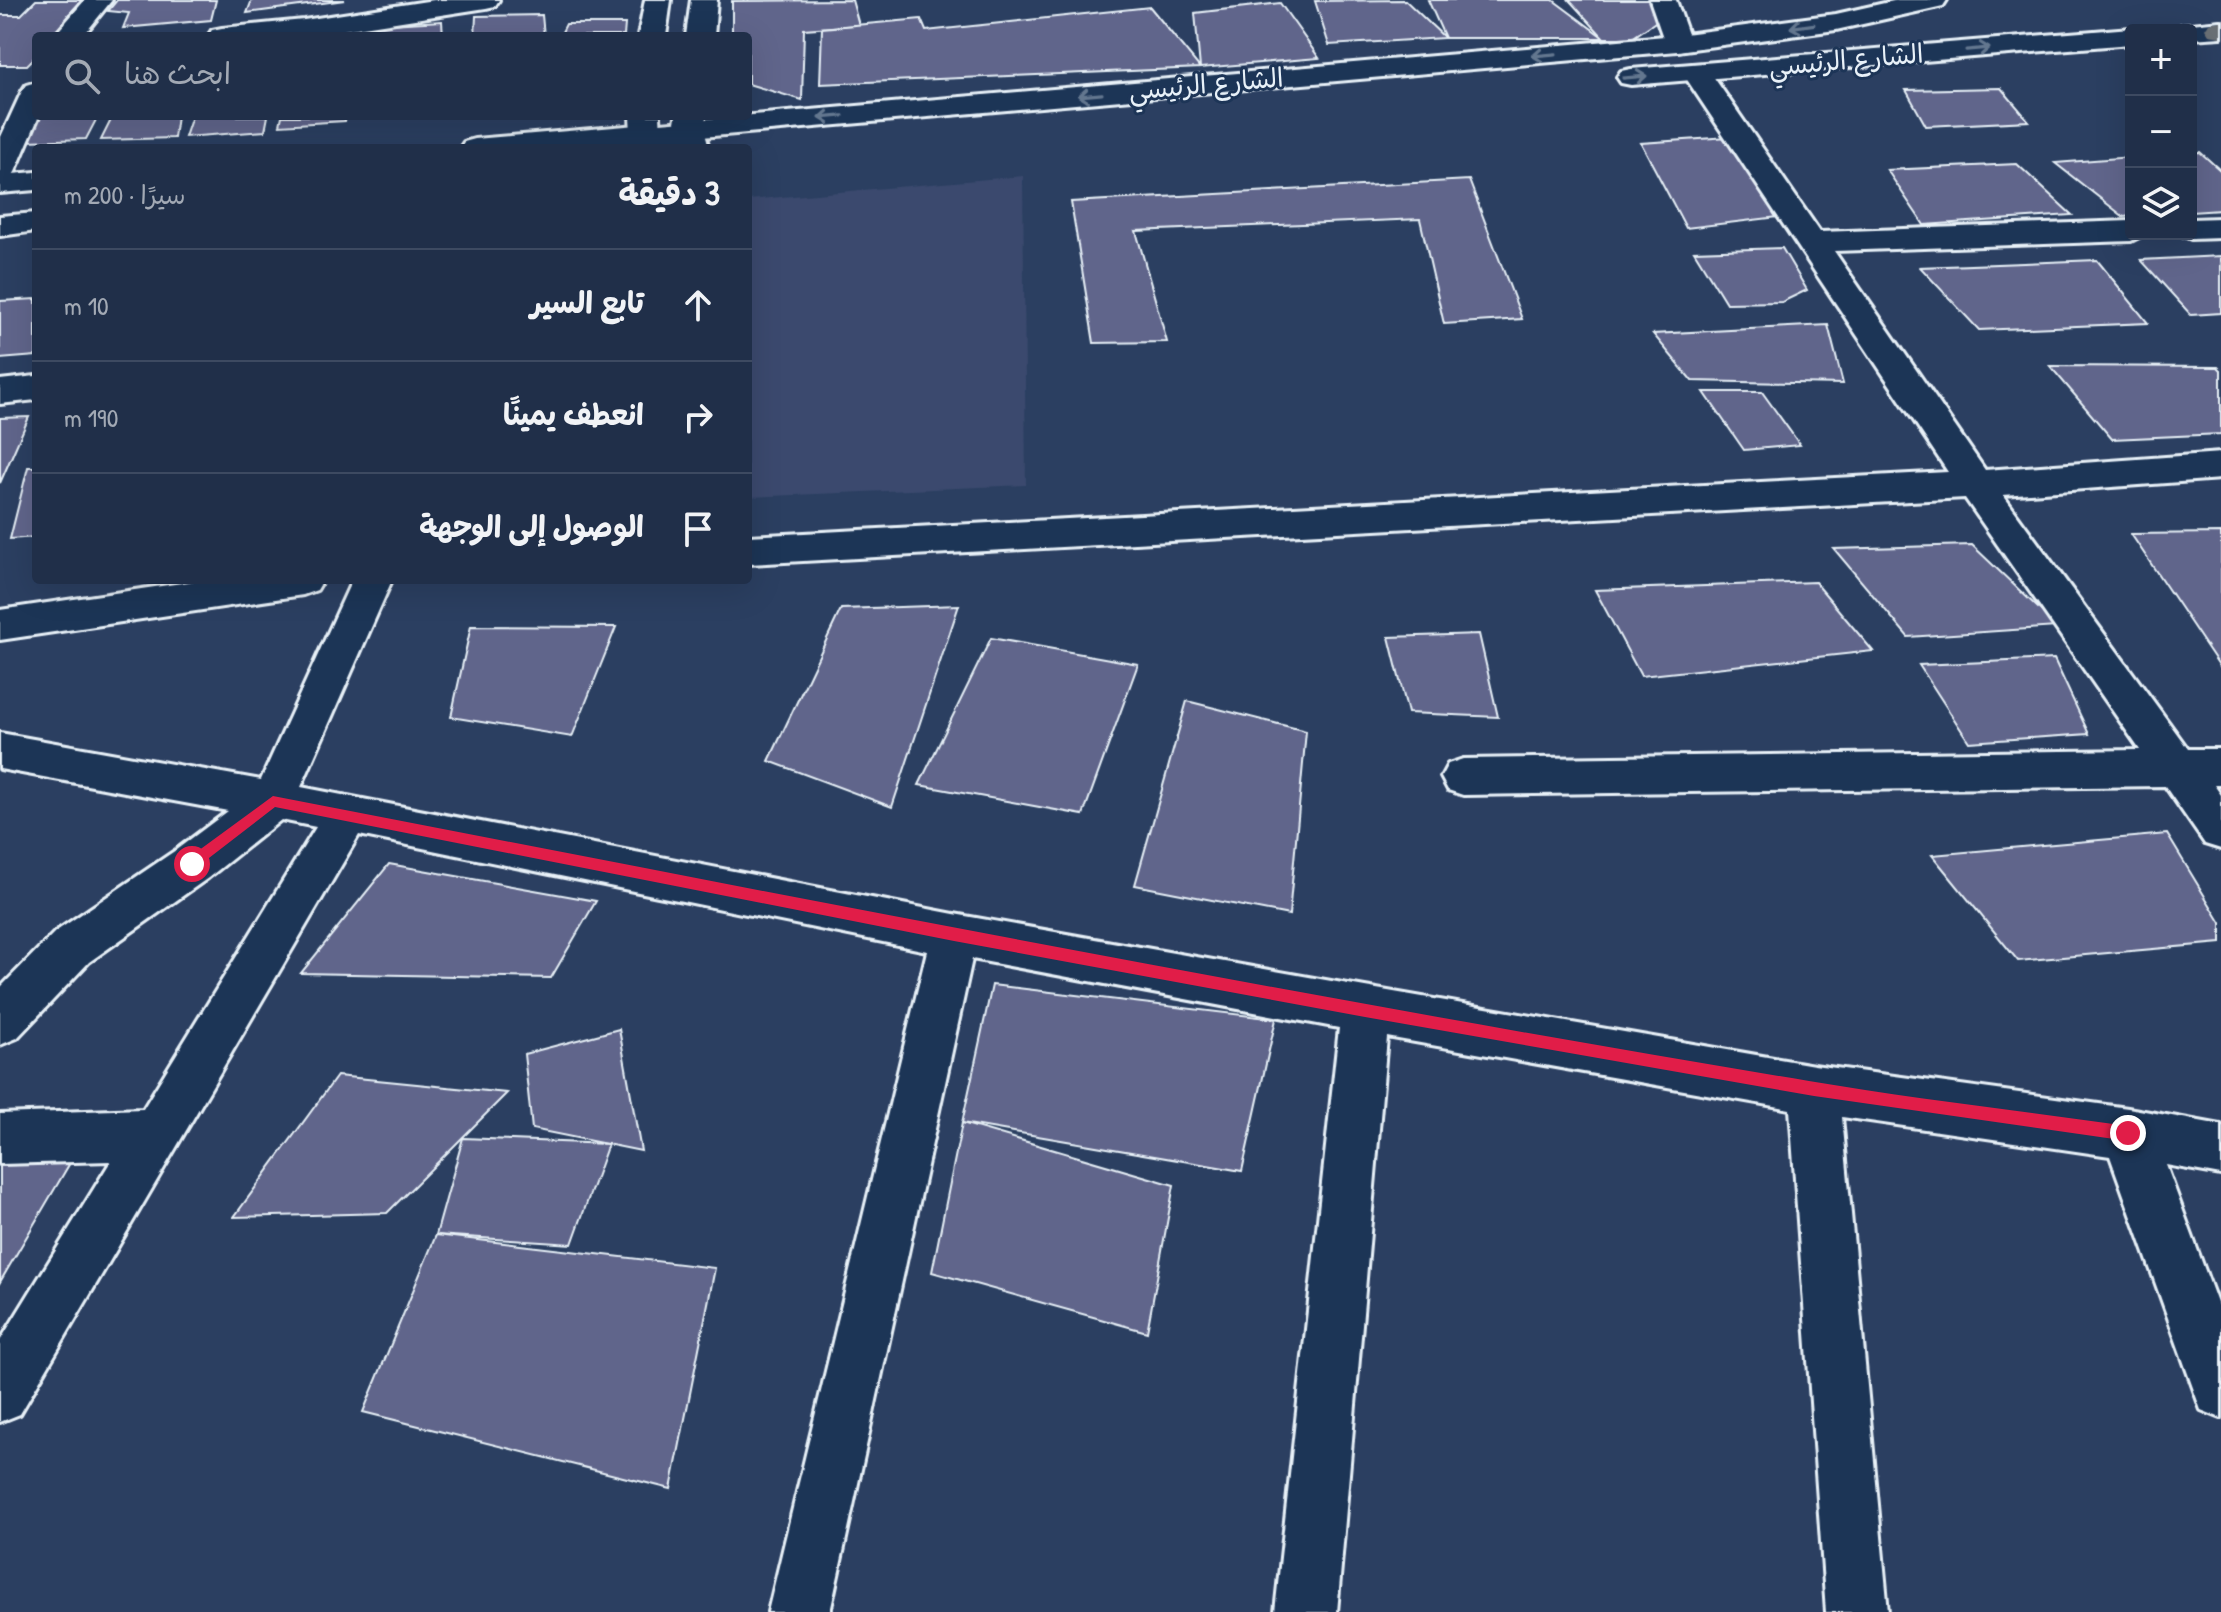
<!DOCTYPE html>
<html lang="ar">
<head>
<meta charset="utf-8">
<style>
	body { margin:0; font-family:"Patrick Hand","Playpen Sans Arabic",sans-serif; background:#283750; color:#f1f3f6; direction:rtl }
	.controls { position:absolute; right:24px; top:24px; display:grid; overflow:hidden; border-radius:8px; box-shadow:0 8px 32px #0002 }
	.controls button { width:72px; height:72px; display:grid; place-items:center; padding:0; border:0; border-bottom:2px solid #3d4a61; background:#202f49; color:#f1f3f6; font:40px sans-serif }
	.stop { position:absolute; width:24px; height:24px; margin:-18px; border:6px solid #e11d48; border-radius:50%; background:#fff }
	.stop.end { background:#e11d48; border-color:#fff; box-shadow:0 2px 8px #0008 }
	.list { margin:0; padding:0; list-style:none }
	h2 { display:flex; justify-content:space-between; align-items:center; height:104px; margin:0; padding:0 32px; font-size:34px }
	h2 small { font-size:26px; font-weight:400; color:#a2a9b4 }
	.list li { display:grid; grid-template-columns:52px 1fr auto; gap:24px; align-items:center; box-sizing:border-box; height:112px; padding:0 32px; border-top:2px solid #3d4a61 }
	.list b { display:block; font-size:30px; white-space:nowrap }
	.list em { font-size:26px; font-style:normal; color:#a2a9b4 }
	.icon { flex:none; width:44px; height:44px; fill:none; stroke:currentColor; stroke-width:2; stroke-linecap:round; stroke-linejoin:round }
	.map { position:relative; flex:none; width:2221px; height:1612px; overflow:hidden; direction:ltr }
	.search { position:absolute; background:#202f49; box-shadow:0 8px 32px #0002; left:32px; top:32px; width:720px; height:88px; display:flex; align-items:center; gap:20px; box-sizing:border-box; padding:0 28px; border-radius:8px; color:#a2a9b4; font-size:30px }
	.panel { position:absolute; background:#202f49; box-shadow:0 8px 32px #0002; left:32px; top:144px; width:720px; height:440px; border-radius:8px; direction:rtl }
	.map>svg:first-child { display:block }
	.built { fill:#3b4a6e }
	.building { fill:#61658b; stroke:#e8f1f8; stroke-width:2 }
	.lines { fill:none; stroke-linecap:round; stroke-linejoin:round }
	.minor-casing { stroke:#e8f1f8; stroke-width:6 }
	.tertiary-casing { stroke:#e8f1f8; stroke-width:6 }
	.trunk-casing { stroke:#e8f1f8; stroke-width:6 }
	.minor { fill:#1d3557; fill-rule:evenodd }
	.tertiary { fill:#1d3557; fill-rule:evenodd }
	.trunk { fill:#6b7074; fill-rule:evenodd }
	.oneway { stroke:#64778f }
	.route { fill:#e11d48 }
	.labels { text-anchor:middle; stroke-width:6; stroke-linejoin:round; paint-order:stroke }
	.far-street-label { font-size:26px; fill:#e8f1f8; stroke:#1d3557 }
</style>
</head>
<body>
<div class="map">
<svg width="2221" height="1612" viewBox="0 0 2221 1612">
	<rect width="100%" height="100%" fill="#2b3f61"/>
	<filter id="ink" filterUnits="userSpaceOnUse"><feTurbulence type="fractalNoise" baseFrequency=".0125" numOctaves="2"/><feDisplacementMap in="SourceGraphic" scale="16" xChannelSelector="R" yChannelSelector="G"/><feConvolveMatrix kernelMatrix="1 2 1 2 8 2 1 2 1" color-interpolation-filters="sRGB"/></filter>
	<g filter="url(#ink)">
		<!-- built -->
		<path class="built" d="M1023,176L1026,485L748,497V200Z"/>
		<!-- building -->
		<g class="building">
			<path d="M36,0H82L69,14H77L61,32L36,36V56L27,65H0V15H21Z"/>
			<path d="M117,0H216L211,20L123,28L129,13L108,11Z"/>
			<path d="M252,0H345L247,13Z"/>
			<path d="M852,0L859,25L804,29L802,100L748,84V36H732V1Z"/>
			<path d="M1405,0L1445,38L1329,45L1315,1Z"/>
			<path d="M1428,0H1553L1604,38H1445Z"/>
			<path d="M1569,0H1655L1664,16L1632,38H1604Z"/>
			<path d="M1280,3L1319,58L1200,68L1195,13Z"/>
			<path d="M1150,7L1200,68L820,84L822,28L921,19L926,31Z"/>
			<path d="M542,15L544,36H475L476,16Z"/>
			<path d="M442,21L443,36H371L372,25Z"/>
			<path d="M566,24H625L624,36H560Z"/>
			<path d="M2001,88L2029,121L1926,126L1906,90Z"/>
			<path d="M41,116H98L86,139L27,141Z"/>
			<path d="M113,116H177L174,138L101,140Z"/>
			<path d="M192,116H268L265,131L185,137Z"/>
			<path d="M282,116H346L345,121L280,125Z"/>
			<path d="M1729,137L1787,216L1686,228L1641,143Z"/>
			<path d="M2200,152L2221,171V210L2191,212V153Z"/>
			<path d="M2131,157V216L2124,217L2055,163Z"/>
			<path d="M2017,164L2072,215L1924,225L1887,170Z"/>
			<path d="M1469,180L1522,319L1444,324L1420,219L1136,231L1167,342L1094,343L1071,202Z"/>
			<path d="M1782,248L1807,290L1782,302L1726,303L1694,251Z"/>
			<path d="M2221,256V313L2191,315L2141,260Z"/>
			<path d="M2097,260L2148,323L1979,330L1920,267Z"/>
			<path d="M36,299V356L0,359V301Z"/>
			<path d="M1828,325L1843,384L1692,381L1653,334Z"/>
			<path d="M2050,366L2218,367L2221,370V434L2112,439Z"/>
			<path d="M1704,392H1762L1800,445L1744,450Z"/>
			<path d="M29,417L0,483V418Z"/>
			<path d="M28,467H36V537L10,539Z"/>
			<path d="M2221,533V668L2131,534Z"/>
			<path d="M1972,545L2058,627L1908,637L1834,549Z"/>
			<path d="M1815,582L1873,651L1641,676L1595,590Z"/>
			<path d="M959,605L892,807L769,761L841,609Z"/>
			<path d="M471,626L616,627L572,737L451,717Z"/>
			<path d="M1479,634L1498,717L1408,713L1389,637Z"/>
			<path d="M991,638L1138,664L1083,815L919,785Z"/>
			<path d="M2054,659L2089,734L1969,742L1919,665Z"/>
			<path d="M1187,701L1306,731L1289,915L1135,885Z"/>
			<path d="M2167,834L2221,923V943L2018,961L1932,855Z"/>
			<path d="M389,864L596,901L551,978L301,973Z"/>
			<path d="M992,985L1276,1019L1242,1171L962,1123Z"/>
			<path d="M619,1029L641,1151L532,1129L524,1054Z"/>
			<path d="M337,1076L507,1093L387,1213L234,1217Z"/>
			<path d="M962,1123L1174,1185L1147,1332L932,1272Z"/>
			<path d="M463,1138L608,1144L572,1244L436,1235Z"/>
			<path d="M77,1151L0,1282V1158Z"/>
			<path d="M436,1235L715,1268L671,1489L363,1412Z"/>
		</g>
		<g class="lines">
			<!-- minor casing -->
			<g class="minor-casing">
				<g id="minor">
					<path d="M85,0H112L83,36H54Z"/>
					<path d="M434,0H499L495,6L486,8L305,36H208L212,30L222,28L304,20Z"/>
					<path d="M645,0H671L666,36H638Z"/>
					<path d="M691,0H717L714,36H686Z"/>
					<path d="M1650,0H1676L1691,43L1687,49L1677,51L1667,49Z"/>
					<path d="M1696,64L1706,66L1820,232L2131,221V234H2145L2131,241L1834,251L1985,470L2221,453V479L2003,495L2188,749H2221V785H2214L2221,795V849L2205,844L2165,786L1463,795L1448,790L1441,777L1448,764L1463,759L2140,750L1965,498L748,564V536L1948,472L1682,72L1686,66Z"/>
					<path d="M36,82V116H39L15,172L11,178L0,181V139L22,91L26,85Z"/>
					<path d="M630,116H660L662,148H632Z"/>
					<path d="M676,116H706L704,130L709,148H679L674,130Z"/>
					<path d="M2221,218V238L2191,239L2179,234H2191V219Z"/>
					<path d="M36,376V400L0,404V380Z"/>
					<path d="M202,580H323L317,590L303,595L0,640V610Z"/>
					<path d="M352,580H392L301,787L954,914L1365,987L1814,1065L2128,1108L2221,1125V1175L2166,1165L2221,1314V1418L2201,1410L2110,1156L1842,1117L1888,1612H1826L1790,1109L1387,1037L1337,1612H1275L1339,1028L972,959L830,1612H768L927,951L359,835L20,1414L0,1422V1341L111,1161L0,1164V1114L143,1109L316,827L281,820L208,878L89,962L17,1038L0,1045V988L55,932L176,850L228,811L0,769V733L261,780Z"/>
				</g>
			</g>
			<!-- tertiary casing -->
			<g class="tertiary-casing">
				<g id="tertiary">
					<path d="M1898,0H1947L1943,6L1836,30L1677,51L577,148H460L464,142L475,139L1677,35L1836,14Z"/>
					<path d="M2221,21V37L2191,39V30H2178L2181,25Z"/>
					<path d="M2131,28L2140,30H2131V44L1631,85L1621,83L1617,77L1621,71L1631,69Z"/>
					<path d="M36,172V190L0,193V175Z"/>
					<path d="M36,213V231L0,236V216Z"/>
				</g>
			</g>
			<!-- trunk casing -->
			<g class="trunk-casing">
				<path id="trunk" d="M2221,21V37L2209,35L2205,29L2209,23Z"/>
			</g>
			<!-- minor -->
			<use href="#minor" class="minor"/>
			<!-- tertiary -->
			<use href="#tertiary" class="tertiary"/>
			<!-- trunk -->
			<use href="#trunk" class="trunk"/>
		</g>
		<!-- one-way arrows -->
		<defs><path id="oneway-shaft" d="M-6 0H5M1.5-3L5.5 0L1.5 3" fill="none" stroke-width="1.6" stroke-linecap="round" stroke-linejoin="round" transform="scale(2)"/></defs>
		<g class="oneway">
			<use href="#oneway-shaft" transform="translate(1802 26) rotate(172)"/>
			<use href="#oneway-shaft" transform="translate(1978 49) rotate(-5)"/>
			<use href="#oneway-shaft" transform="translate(1544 55) rotate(175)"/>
			<use href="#oneway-shaft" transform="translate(1635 77) rotate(-5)"/>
			<use href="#oneway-shaft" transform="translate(1090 95) rotate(175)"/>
			<use href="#oneway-shaft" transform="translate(831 117) rotate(175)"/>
		</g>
	</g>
	<!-- route -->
	<path class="route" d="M273,796C784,895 1295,996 1809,1081C1915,1099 2022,1111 2128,1126L2136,1133L2128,1141L1814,1096L1365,1017L954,941L275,807L196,868H187V859Z"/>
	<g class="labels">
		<!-- far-street labels -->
		<g class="far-street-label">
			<text transform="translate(1846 60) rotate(-5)" y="9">الشارع الرئيسي</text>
			<text transform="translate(1206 84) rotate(-5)" y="9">الشارع الرئيسي</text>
		</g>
	</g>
</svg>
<div class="controls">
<button>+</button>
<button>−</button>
<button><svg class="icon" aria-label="layers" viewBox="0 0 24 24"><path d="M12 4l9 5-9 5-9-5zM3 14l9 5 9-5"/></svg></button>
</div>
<div class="stop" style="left:192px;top:864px"></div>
<div class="stop end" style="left:2128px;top:1133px"></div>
<div class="search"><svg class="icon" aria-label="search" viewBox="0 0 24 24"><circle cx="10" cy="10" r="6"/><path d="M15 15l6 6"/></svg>ابحث هنا</div>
<section class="panel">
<h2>3 دقيقة<small>سيرًا · 200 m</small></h2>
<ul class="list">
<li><svg class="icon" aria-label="ahead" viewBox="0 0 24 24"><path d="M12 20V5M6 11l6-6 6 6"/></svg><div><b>تابع السير</b></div><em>10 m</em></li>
<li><svg class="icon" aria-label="right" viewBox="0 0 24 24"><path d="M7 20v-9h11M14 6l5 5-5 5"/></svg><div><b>انعطف يمينًا</b></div><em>190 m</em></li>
<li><svg class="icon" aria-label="arrive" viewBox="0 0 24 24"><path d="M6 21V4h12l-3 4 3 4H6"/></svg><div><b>الوصول إلى الوجهة</b></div></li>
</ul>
</section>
</div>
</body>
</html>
